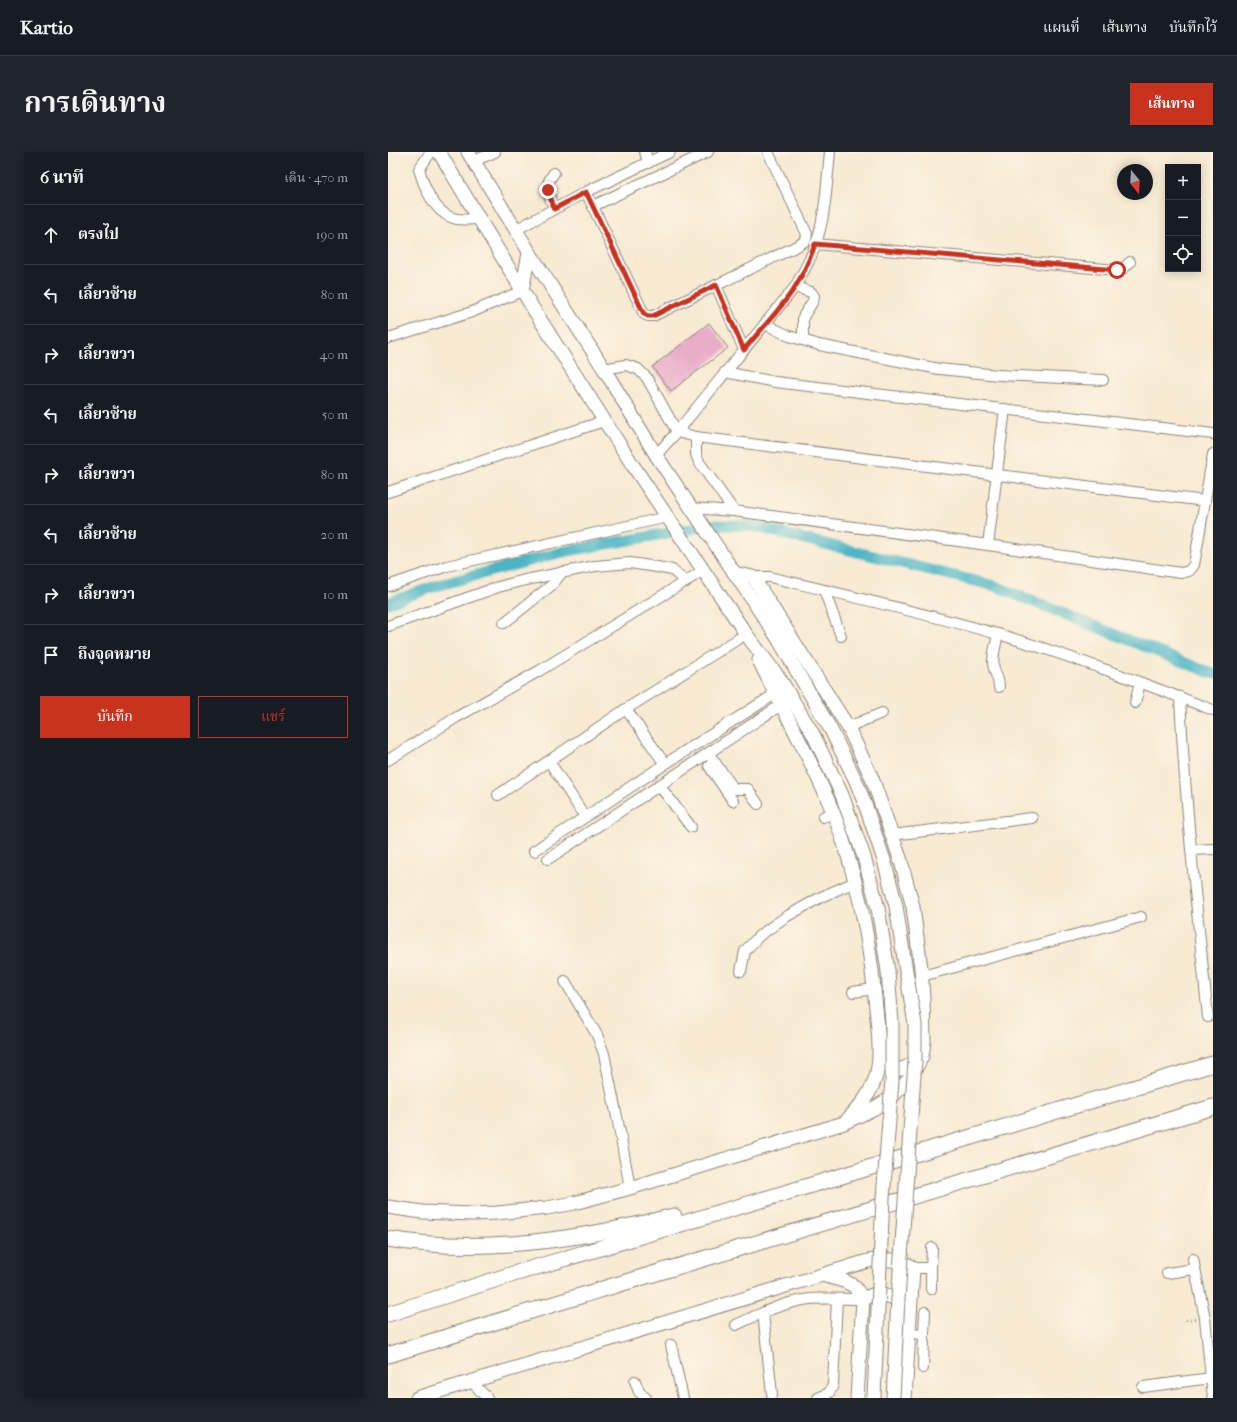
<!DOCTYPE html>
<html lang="th">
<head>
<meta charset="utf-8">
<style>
	body { margin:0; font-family:"IM FELL French Canon","Noto Serif Thai",serif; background:#20242c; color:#f1f3f6 }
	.controls { position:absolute; right:12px; top:12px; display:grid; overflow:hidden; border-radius:0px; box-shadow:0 2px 10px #0003 }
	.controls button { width:36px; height:36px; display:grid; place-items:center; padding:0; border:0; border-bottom:1px solid #363941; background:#171b24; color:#f1f3f6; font:20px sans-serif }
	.compass { position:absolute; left:729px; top:12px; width:36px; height:36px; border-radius:50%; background:#171b24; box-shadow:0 2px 10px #0003; rotate:162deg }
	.stop { position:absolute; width:12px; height:12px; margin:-9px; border:3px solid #c8321e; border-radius:50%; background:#fff }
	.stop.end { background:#c8321e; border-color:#fff; box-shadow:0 1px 4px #0008 }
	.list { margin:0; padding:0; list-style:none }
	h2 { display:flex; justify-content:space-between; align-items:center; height:52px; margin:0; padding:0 16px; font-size:17px }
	h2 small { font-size:13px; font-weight:400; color:#9ea1a6 }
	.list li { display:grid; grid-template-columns:26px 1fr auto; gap:12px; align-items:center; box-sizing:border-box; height:60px; padding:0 16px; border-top:1px solid #363941 }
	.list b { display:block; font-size:15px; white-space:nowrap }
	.list em { font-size:13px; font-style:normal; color:#9ea1a6 }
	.actions { display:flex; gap:8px; padding:12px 16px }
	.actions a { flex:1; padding:9px 0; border:1px solid #c8321e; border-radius:0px; text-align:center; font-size:14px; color:#c8321e }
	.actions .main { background:#c8321e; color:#fff }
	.icon { flex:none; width:22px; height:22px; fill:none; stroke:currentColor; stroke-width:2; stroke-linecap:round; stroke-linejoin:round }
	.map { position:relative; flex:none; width:825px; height:1246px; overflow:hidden; border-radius:0px }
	header { display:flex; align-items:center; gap:24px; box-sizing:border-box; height:56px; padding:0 20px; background:#171b24; border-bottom:1px solid #363941 }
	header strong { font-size:19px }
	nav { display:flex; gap:22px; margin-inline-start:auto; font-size:14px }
	.intro { display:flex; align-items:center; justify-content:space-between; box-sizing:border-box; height:96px; padding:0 24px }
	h1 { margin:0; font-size:28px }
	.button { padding:10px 18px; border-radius:0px; background:#c8321e; color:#fff; font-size:14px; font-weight:700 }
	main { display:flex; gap:24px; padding:0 24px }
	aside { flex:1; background:#171b24; border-radius:0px; box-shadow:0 2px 10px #0003 }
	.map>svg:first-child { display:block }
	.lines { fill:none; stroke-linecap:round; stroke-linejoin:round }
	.canal { stroke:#48b5c5; stroke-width:11 }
	.building { fill:#e9adca }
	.minor-casing { stroke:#8a8378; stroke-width:12 }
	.major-casing { stroke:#8a8378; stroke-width:15 }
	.highway-casing { stroke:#8a8378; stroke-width:17 }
	.path { stroke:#8a8378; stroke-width:2; stroke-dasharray:1 3; stroke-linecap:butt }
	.minor { stroke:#fff; stroke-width:10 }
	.major { stroke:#fff; stroke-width:13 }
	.highway { stroke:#fff; stroke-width:15 }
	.major-bridge-casing { stroke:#8a8378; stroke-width:15; stroke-linecap:butt }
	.major-bridge { stroke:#fff; stroke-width:13 }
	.route { stroke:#c8321e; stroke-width:5 }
</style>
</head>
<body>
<header>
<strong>Kartio</strong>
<nav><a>แผนที่</a><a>เส้นทาง</a><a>บันทึกไว้</a></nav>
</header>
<div class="intro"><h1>การเดินทาง</h1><a class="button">เส้นทาง</a></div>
<main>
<aside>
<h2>6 นาที<small>เดิน · 470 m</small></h2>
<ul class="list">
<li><svg class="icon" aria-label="ahead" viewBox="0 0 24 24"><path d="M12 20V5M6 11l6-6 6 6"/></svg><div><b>ตรงไป</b></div><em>190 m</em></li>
<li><svg class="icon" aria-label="left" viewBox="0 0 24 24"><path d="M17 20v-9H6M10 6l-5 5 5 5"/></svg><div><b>เลี้ยวซ้าย</b></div><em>80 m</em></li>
<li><svg class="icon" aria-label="right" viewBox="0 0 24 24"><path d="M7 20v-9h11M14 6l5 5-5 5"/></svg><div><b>เลี้ยวขวา</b></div><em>40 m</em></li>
<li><svg class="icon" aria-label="left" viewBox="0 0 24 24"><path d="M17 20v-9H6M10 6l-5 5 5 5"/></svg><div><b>เลี้ยวซ้าย</b></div><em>50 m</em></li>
<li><svg class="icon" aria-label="right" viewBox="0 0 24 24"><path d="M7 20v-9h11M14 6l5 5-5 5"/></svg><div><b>เลี้ยวขวา</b></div><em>80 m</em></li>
<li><svg class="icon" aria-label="left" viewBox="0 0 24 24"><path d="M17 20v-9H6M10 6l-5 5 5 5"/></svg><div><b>เลี้ยวซ้าย</b></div><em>20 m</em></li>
<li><svg class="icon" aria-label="right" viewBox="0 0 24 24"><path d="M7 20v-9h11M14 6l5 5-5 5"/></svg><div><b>เลี้ยวขวา</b></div><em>10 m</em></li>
<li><svg class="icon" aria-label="arrive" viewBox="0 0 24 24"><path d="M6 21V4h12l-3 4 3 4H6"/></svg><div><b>ถึงจุดหมาย</b></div></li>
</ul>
<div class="actions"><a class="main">บันทึก</a><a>แชร์</a></div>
</aside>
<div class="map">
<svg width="825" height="1246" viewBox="0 0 825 1246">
	<rect width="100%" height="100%" fill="#fcf5e5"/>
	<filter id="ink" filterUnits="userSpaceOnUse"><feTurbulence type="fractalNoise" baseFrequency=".025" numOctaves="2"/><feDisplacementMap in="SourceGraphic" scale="8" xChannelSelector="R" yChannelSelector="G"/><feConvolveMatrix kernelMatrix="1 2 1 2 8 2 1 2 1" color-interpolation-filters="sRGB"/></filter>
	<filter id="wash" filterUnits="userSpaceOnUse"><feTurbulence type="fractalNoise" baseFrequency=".012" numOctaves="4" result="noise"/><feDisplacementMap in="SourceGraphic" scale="16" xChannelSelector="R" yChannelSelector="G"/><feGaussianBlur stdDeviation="0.9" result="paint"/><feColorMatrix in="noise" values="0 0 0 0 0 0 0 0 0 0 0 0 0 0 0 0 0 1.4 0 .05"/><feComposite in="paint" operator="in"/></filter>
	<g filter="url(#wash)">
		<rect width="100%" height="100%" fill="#f8ead3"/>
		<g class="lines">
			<!-- canal -->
			<path class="canal" d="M0,451L48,434L174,400L325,373L364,374L607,434L825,522"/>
		</g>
		<g id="blocks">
			<!-- building -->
			<path class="building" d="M321,171L340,196L283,239L264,215Z"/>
		</g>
	</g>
	<g filter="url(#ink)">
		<use href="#blocks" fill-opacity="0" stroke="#8a8378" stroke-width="1"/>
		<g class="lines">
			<!-- minor casing -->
			<g class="minor-casing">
				<g id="minor">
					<path d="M43,0L31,17C36,35 47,63 69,67C76,68 84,67 91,67"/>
					<path d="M257,0L260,11"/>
					<path d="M86,9L107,0"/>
					<path d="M198,40L256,162L260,164H265L411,93L418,88L419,82L380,0"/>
					<path d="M205,54L320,0"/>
					<path d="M166,57C161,43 155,34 166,21"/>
					<path d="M127,78L198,40L282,0"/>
					<path d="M427,92L729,118L736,116L742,110"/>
					<path d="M328,133L356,198"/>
					<path d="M407,135L423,140L426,144L425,149L415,165V188"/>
					<path d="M377,172L401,184L431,193L551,217L611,223L715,228"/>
					<path d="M0,186L84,160L134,139"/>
					<path d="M216,217L238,213L250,217L259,226L289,280L308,285L817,349"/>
					<path d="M337,220L387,230L825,282"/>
					<path d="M308,285V302L311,310L346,359"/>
					<path d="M268,303L289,280L407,135C416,119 425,103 430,85C438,58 439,28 442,0"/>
					<path d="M0,340L216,269"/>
					<path d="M302,356L346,359L600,393L793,421L801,419L806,413L825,302"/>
					<path d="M600,393L617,257"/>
					<path d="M365,425H382C462,444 541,462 620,485C689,506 757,532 825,558"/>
					<path d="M0,434L59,414L280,365"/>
					<path d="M436,438L453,484"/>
					<path d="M116,471L165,432L174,420"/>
					<path d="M0,474L110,435L133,429L207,414L242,411L269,415L284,418L298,430"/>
					<path d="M610,482C608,493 603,506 606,517C608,524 611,528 611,535"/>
					<path d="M792,545C797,652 809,759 820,865"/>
					<path d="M747,551L752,531"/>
					<path d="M238,557L277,612"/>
					<path d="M460,575L494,561"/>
					<path d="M320,601L344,634L347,637H360L370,652"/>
					<path d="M0,608L69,565L151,519L316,418"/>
					<path d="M161,609L197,665"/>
					<path d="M321,614L345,649"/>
					<path d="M271,633L303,675"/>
					<path d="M110,643L238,557L358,482"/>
					<path d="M435,665L445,661"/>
					<path d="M504,683L644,666"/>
					<path d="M803,698L825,697"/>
					<path d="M146,699L277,612L387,542"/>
					<path d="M160,707L393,553"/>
					<path d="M353,819L357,799L371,784L396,766L433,745L467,730"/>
					<path d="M534,824L753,765"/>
					<path d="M177,829L209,883L216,902L230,970L242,1036"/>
					<path d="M465,840L486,837"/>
					<path d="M805,1107L817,1166L825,1246"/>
					<path d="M525,1116H543L544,1096"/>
					<path d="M779,1121L807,1117"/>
					<path d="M543,1137V1116"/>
					<path d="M375,1161L384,1242"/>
					<path d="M348,1173C371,1162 396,1150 422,1147C439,1146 458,1147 475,1147"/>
					<path d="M521,1181L536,1182L537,1160"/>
					<path d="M283,1193L295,1246"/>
					<path d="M535,1216L536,1182"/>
					<path d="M83,1229L99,1246"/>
					<path d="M247,1229L251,1240L258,1246"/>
					<path d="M755,1235L823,1226"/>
					<path d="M430,1246L441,1241L445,1233L449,1147"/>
				</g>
			</g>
			<!-- major casing -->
			<g class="major-casing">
				<g id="major">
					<path d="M51,0L146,158L244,312L358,482L392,527L425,582L454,643L476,705L490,756L500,819"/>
					<path d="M80,0L145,106L216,217L268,303L389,485L443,578L468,629L478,655L496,708L508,754L517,813"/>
					<path d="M134,139L141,101"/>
					<path d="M371,508C395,559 424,608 445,660C468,720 481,783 487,846C489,869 495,906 487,927C482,943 471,955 460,967"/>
					<path d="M495,912C509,923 522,916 532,903"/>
					<path d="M0,1055L34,1060L84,1062L109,1061L159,1056L186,1051L242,1036L456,971L485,957L504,945L524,924L534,904L536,890L535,846L533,816L525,755L513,709L484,626L460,575L365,425L346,421"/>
					<path d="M434,1123L456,1129L466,1134L475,1147L469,1246"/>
					<path d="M475,1147C493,1137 502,1143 517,1154"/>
					<path d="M29,1246L480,1109C496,1107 511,1106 525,1116L517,1246"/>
				</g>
			</g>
			<!-- highway casing -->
			<g class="highway-casing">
				<g id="highway">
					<path d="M0,1087C95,1103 193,1087 286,1064"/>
					<path d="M0,1162L122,1123L457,1023L825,912"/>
					<path d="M0,1203L228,1133L825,955"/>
				</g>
			</g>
			<!-- path -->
			<path class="path" d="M798,1168L808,1167"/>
			<!-- minor -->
			<use href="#minor" class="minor"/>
			<!-- major -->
			<use href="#major" class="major"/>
			<!-- highway -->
			<use href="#highway" class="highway"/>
			<!-- major-bridge casing -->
			<g class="major-bridge-casing">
				<g id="major-bridge">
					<path d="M486,1245L495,1046L504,929V871L500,819"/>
					<path d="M505,1246L510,1147L527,909V872L517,813"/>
				</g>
			</g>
			<!-- major-bridge -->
			<use href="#major-bridge" class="major-bridge"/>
		</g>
	</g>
	<g class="lines" filter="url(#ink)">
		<!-- route -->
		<path class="route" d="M160,38L166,57L198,40L256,162L260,164H265L328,133L356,198C373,177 393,157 407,135C416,121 422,107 427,92L729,118"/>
	</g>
</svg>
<div class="controls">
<button>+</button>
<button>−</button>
<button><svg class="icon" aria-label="locate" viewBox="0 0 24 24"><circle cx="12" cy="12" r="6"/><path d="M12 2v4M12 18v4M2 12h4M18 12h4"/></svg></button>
</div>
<svg class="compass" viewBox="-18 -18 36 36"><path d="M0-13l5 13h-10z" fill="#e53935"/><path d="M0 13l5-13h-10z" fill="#9ea1a6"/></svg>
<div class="stop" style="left:729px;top:118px"></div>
<div class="stop end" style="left:160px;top:38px"></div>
</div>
</main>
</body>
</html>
